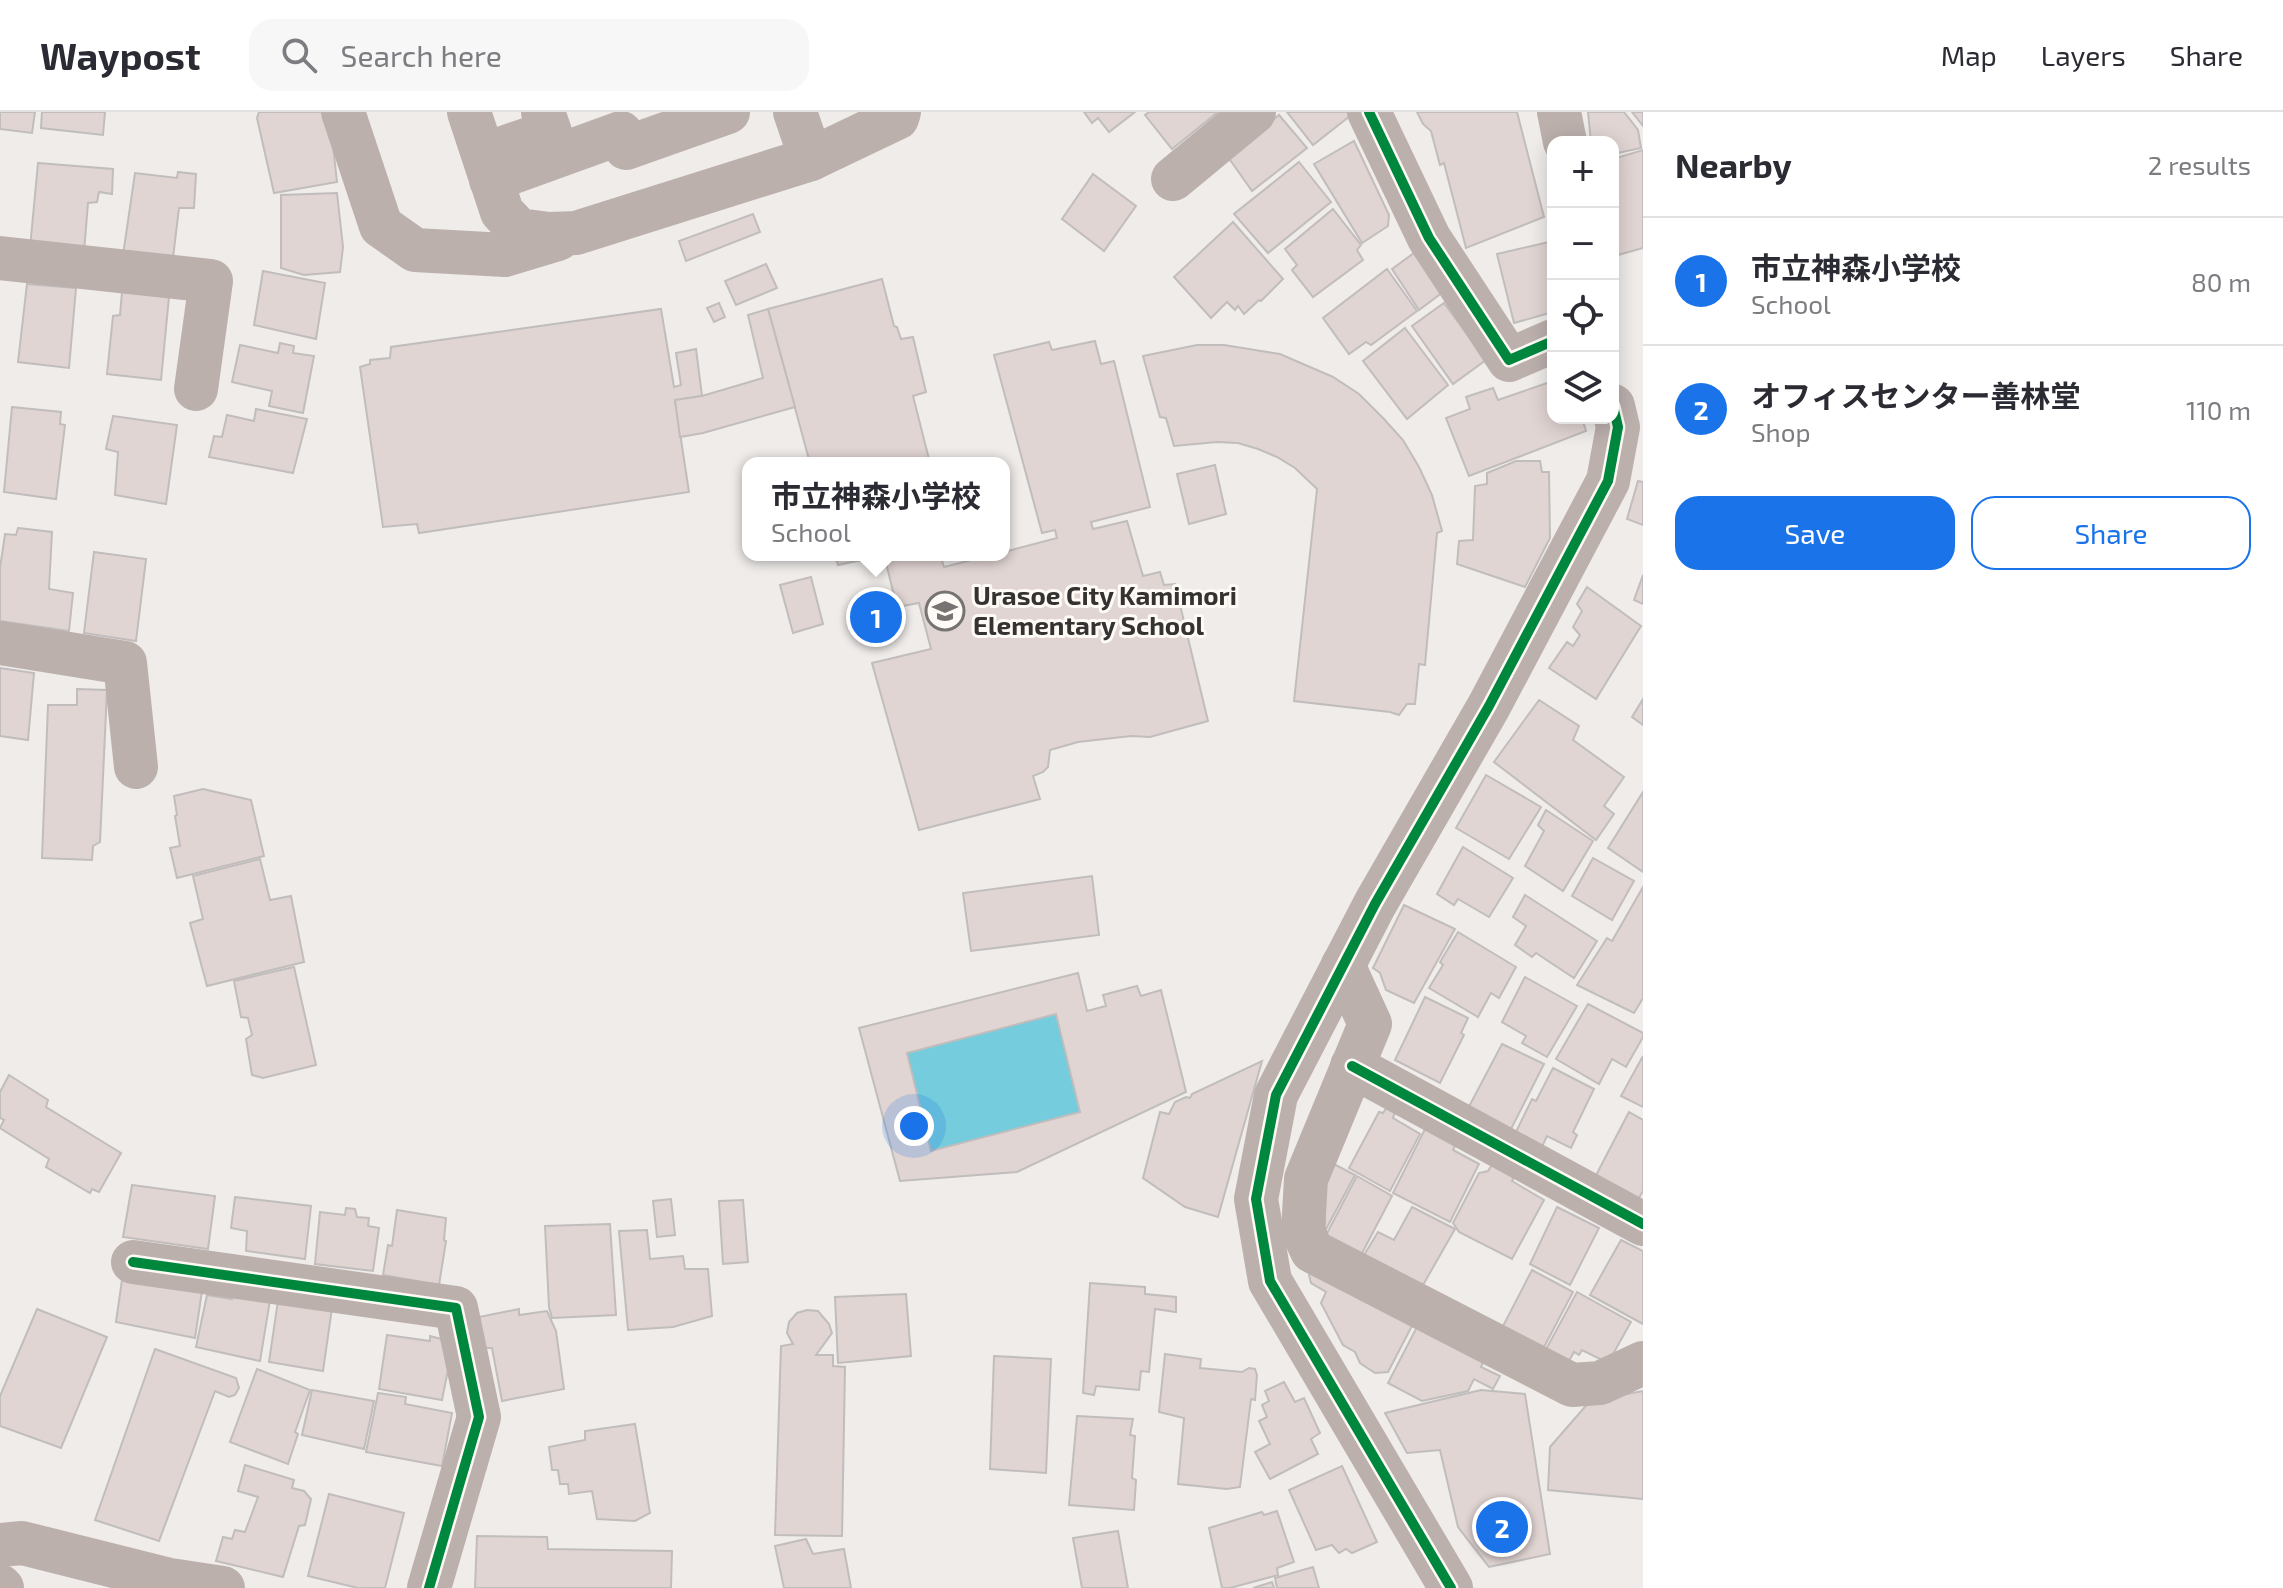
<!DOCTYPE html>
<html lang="en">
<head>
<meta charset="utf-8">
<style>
	body { margin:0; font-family:"Exo 2","Noto Sans JP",sans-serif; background:#f7f7f7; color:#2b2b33 }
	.controls { position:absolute; right:24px; top:24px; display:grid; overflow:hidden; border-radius:16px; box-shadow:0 4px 20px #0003 }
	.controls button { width:72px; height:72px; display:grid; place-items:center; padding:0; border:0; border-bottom:2px solid #e1e1e2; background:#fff; color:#2b2b33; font:40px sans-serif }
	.you { position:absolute; left:914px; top:1014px; width:28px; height:28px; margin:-20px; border:6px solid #fff; border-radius:50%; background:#1a73e8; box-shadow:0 0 0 12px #1a73e833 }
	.badge { display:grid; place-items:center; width:52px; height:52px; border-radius:50%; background:#1a73e8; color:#fff; font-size:26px; font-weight:700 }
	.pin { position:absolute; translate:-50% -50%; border:4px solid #fff; box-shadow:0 2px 8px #0006 }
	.popup { position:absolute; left:742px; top:345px; width:268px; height:104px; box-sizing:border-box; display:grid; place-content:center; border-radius:16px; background:#fff; filter:drop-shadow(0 2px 6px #0005); font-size:26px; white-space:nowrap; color:#7c7c81 }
	.popup b { font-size:30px; color:#2b2b33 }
	.popup::after { content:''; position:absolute; left:50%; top:100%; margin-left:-16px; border:16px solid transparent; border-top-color:#fff }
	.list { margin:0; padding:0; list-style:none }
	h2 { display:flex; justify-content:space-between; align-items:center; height:104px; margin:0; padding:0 32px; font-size:34px }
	h2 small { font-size:26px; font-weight:400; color:#7c7c81 }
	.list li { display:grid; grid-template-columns:52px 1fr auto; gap:24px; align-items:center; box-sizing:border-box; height:128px; padding:0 32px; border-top:2px solid #e1e1e2 }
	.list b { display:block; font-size:30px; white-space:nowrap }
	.list p { margin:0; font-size:26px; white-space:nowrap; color:#7c7c81 }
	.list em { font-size:26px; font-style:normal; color:#7c7c81 }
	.actions { display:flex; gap:16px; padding:24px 32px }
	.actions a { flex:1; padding:18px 0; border:2px solid #1a73e8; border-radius:24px; text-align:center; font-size:28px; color:#1a73e8 }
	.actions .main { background:#1a73e8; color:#fff }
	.icon { flex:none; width:44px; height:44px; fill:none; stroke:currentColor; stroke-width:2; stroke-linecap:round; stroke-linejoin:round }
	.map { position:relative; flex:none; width:1643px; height:1476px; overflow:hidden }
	header { display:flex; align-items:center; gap:48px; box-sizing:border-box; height:112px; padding:0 40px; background:#fff; border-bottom:2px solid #e1e1e2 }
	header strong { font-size:38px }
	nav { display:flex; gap:44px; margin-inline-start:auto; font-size:28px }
	.search { width:560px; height:72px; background:#f7f7f7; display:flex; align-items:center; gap:20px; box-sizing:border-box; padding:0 28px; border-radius:24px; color:#7c7c81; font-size:30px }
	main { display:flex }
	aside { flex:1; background:#fff }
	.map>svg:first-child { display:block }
	.water { fill:#74ccdc }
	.building { fill:#e1d5d3; stroke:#c0bdbc; stroke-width:2; fill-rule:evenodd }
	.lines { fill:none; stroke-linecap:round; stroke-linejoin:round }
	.minor { stroke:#bcb0ad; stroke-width:44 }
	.cycleway-casing { stroke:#fefaf5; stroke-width:15 }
	.cycleway { stroke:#00873e; stroke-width:10 }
	.labels { text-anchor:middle; stroke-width:6; stroke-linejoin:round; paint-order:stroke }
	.poi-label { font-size:26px; font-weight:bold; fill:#353331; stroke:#fefaf5; text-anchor:start }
</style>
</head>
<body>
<header>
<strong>Waypost</strong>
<div class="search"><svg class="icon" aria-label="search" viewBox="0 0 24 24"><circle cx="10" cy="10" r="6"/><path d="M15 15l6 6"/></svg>Search here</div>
<nav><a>Map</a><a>Layers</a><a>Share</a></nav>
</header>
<main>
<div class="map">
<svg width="1643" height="1476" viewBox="0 0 1643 1476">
	<rect width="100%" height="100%" fill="#efecea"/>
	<!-- water -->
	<path class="water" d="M1056,902L1080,1000L931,1039L907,941Z"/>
	<!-- building -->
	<g class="building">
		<path d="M0,0H35L32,21L0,17Z"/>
		<path d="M42,0H105L103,23L41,16Z"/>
		<path d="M259,0H322L330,6L337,70L274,81L257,6Z"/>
		<path d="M1084,0H1135L1109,20L1098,6L1092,11Z"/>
		<path d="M1149,0H1218L1172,37L1145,3Z"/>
		<path d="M1287,0H1348L1350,4L1313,33Z"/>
		<path d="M1417,0H1517L1544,105L1466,136L1444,51L1440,53L1431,19L1423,12Z"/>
		<path d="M1588,0H1624L1638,18L1641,36L1613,42V30H1591Z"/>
		<path d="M1632,0H1643V14Z"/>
		<path d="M1279,3L1307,36L1252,79L1228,45Z"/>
		<path d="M1354,29L1389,103L1388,114L1362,131L1314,52Z"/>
		<path d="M1643,38V136L1618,143L1613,125V47Z"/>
		<path d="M1299,50L1331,90L1268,141L1234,102Z"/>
		<path d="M38,51L113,57L112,82L99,80L97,90L88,91L84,140L30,136Z"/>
		<path d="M178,60L196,62L194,96H179L172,154L123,143L135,61L177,66Z"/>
		<path d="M1093,62L1136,94L1104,139L1062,107Z"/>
		<path d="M337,81L343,135L340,160L304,163L281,156V83Z"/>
		<path d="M1333,97L1361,133L1357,138L1363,148L1313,185L1292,158L1297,153L1285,137Z"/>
		<path d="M753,102L760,120L686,149L679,129Z"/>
		<path d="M1233,110L1283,167L1261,189L1259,188L1244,202L1238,194L1235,198L1227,190L1211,206L1174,165Z"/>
		<path d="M1549,130L1553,145V200L1514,211L1497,142Z"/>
		<path d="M1418,138L1447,177L1419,198L1392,157Z"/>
		<path d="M766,152L777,176L736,193L725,169Z"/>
		<path d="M1387,157L1417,199L1371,233L1366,230L1349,242L1323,206Z"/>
		<path d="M263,159L325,171L316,227L254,213Z"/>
		<path d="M882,167L894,214L897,215L901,227L913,225L926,280L913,284L930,351H810L768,197Z"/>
		<path d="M27,172L76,176L69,256L18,250Z"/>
		<path d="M122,180L169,185L161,268L107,262L113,204L120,203Z"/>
		<path d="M719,191L725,205L714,210L707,196Z"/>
		<path d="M1444,191L1486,248L1453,272L1412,214Z"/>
		<path d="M661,197L674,275L681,273L676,241L696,237L702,284L675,288L689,380L419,421L417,412L383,415L360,255L370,252V248L390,246L391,235Z"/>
		<path d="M768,197L795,295L703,321L680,325L675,288L702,284L763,266L748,203Z"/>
		<path d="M1405,216L1448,273L1407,307L1363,249Z"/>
		<path d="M1095,229L1101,252L1114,249L1150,395L1091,410L1093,417L1127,409L1143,464L1160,460L1164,473L1175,472L1208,609L1150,625L1131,624L1078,630L1050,638L1048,655L1043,660L1033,664L1040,687L919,718L872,551L931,537L919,491L897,495L884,443L838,453L835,443H940L944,455L991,443H1004V440L1057,426L1055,418L1042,421L994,243L1049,230L1052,238Z"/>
		<path d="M280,231L294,234L293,241L314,244L303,301L269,294L272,279L232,270L240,233L278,241Z"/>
		<path d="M1197,233H1224L1280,242L1333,265L1359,282L1383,306L1403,328L1419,355L1432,383L1442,419L1437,421L1425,553L1419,552L1415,592H1407L1399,603L1390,600L1294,589L1317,377L1295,356L1277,345L1258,337L1238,331L1217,330L1174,334L1166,306L1160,305L1143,244Z"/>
		<path d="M1553,269V306H1582L1586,319L1469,364L1446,306L1470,297L1466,285L1493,276L1498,288Z"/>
		<path d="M12,295L61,300L60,312L65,313L56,387L4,380Z"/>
		<path d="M256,297L307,307L293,361L209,345L214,324L222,325L227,303L254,309Z"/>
		<path d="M113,304L177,313L166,392L115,383L118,340L106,337Z"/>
		<path d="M1516,349H1540L1542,360H1549L1550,426L1525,475L1457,452L1459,429L1473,428L1475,374L1487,372V361Z"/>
		<path d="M1215,353L1226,402L1189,412L1177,362Z"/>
		<path d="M1638,369L1643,370V413L1627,407Z"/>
		<path d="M18,416L52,420L49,477L73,481L69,519L0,509V456L5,422L16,423Z"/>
		<path d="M94,440L146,447L136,529L84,521Z"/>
		<path d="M1643,463V492L1634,488Z"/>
		<path d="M811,465L823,512L793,521L780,473Z"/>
		<path d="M1587,475L1641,514L1596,587L1549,556L1567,530L1573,534L1580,523L1573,515L1582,499L1577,492Z"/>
		<path d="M0,556L34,561L28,628L0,624Z"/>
		<path d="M77,577L107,578L100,730L93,734L92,748L42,746L48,593H77Z"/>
		<path d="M1643,587V613L1632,605Z"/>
		<path d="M1539,588L1579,614L1573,628L1624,665L1604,694L1614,702L1596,728L1494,650Z"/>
		<path d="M1486,663L1541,695L1509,747L1456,716Z"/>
		<path d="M203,677L251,688L264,744L177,766L170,736L180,734L175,704L177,703L174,684Z"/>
		<path d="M1643,680V760L1608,736Z"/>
		<path d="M1546,698L1593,729L1563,779L1525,754L1544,719L1538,713Z"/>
		<path d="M1463,735L1513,766L1489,805L1458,787L1454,793L1437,782Z"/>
		<path d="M1593,746L1634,769L1612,808L1572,784Z"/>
		<path d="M260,747L270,788L291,784L304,850L207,874L190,811L203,807L193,764Z"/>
		<path d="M1092,764L1099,823L971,839L963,781Z"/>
		<path d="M1643,775V886L1634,901L1577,873L1607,826L1612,829Z"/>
		<path d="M1525,783L1597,829L1574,866L1536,841L1532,845L1515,833L1526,814L1513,805Z"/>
		<path d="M1404,793L1455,817L1414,891L1386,878L1380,861L1373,856Z"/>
		<path d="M1458,820L1516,855L1499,886L1491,881L1478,905L1429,876L1443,853L1440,850Z"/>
		<path d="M294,855L316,953L263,966L252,963L246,927L252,923L248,906L241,905L234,869Z"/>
		<path d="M1078,861L1087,899L1106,894L1103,883L1137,874L1141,884L1161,878L1186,980L1017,1060L900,1069L859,916ZM1056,902L1080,1000L931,1039L907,941Z"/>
		<path d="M1525,865L1577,894L1547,945L1522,931L1526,924L1502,910Z"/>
		<path d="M1425,885L1468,906L1461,921L1464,923L1440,971L1395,948Z"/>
		<path d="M1588,892L1643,921V925L1626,955L1612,947L1599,972L1556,947Z"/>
		<path d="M1502,932L1544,952L1507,1025L1465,1002Z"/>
		<path d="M1643,944V995L1621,984Z"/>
		<path d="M1262,949L1218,1105L1185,1095L1143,1066L1160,1000L1169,1002L1175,990L1186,985L1190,986L1192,982Z"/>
		<path d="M1553,956L1594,977L1573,1020L1577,1023L1571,1036L1547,1024L1539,1041L1513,1026L1532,987L1536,989Z"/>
		<path d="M9,963L48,988L46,995L121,1041L99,1080L92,1077L90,1081L46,1055L49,1047L0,1016L4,1008L0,1006V980Z"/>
		<path d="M1387,995L1395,1000L1393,1006L1420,1022L1390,1079L1349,1056L1379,1000L1383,1001Z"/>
		<path d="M1629,1000L1643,1008V1079L1636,1091L1593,1069Z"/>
		<path d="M1425,1017L1456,1032L1453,1038L1479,1052L1450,1110L1393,1081Z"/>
		<path d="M1324,1047L1355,1063L1325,1119Z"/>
		<path d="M1493,1051L1515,1064L1512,1069L1544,1088L1512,1147L1459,1120L1453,1111L1479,1061L1488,1059Z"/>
		<path d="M1357,1064L1392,1084L1359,1147L1324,1127Z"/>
		<path d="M132,1073L215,1084L208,1137L123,1125Z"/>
		<path d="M235,1085L311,1094L305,1147L246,1139L247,1119L231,1116Z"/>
		<path d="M671,1087L675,1123L657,1125L653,1089Z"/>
		<path d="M743,1088L748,1150L723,1152L719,1089Z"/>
		<path d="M1412,1095L1455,1117L1423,1173L1361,1148L1378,1120L1394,1128Z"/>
		<path d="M1557,1095L1599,1116L1570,1173L1530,1152Z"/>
		<path d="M346,1096L355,1097L357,1105L369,1106L368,1114L379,1116L373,1159L315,1152L320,1100L345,1103Z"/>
		<path d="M397,1098L446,1106L444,1128L446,1129L439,1173L383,1163L388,1133L392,1134Z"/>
		<path d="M610,1112L616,1203L552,1206L549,1195L545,1114Z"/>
		<path d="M647,1118L650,1147L683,1144L685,1157H708L712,1204L673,1215L628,1218L619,1119Z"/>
		<path d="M1621,1128L1643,1139V1212L1590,1183Z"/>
		<path d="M1532,1158L1573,1180L1543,1237L1503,1214Z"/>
		<path d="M1310,1159L1415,1208L1388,1260L1375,1261L1360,1251L1355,1240L1343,1233L1321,1191L1326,1180L1311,1171L1309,1163Z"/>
		<path d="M123,1161L203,1172L195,1226L116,1210Z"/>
		<path d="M1090,1171L1145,1175V1182L1176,1185V1200L1155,1197L1149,1260L1141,1259L1139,1278L1096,1274L1094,1283L1083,1281Z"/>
		<path d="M1577,1180L1631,1210L1608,1251L1582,1238L1579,1243L1574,1240L1566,1254L1543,1243Z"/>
		<path d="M233,1182L270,1188L260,1249L196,1235L207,1183L232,1187Z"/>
		<path d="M279,1182L333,1189L323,1259L269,1250Z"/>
		<path d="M906,1182L911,1244L838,1251L835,1185Z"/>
		<path d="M37,1197L107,1225L61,1336L0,1314V1284Z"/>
		<path d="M519,1197V1203L547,1199L556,1219L564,1277L502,1289L492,1236H485L479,1205Z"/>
		<path d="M807,1198L818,1199L829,1212L832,1221L816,1243H833V1254L845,1255L842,1424L775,1423L781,1234L793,1232L787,1221L789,1210L797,1201Z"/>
		<path d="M1421,1207L1487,1242L1481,1255L1500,1264L1493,1277L1474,1267L1468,1279L1422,1289L1388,1271Z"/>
		<path d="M387,1223L430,1229V1224L446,1228L452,1238L442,1288L379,1277Z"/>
		<path d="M155,1237L236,1266L239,1276L235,1283L229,1285L215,1279L159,1429L95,1408Z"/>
		<path d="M1165,1242L1201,1247L1200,1256L1242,1260L1249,1256L1255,1257L1257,1263L1255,1288L1251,1287L1240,1375L1227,1377L1178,1372L1184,1306L1159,1300Z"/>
		<path d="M994,1244L1051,1247L1046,1361L990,1357Z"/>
		<path d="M257,1257L310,1278L295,1320L298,1322L288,1352L230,1330Z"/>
		<path d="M1284,1270L1295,1290L1304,1286L1320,1321L1311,1327L1318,1342L1270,1367L1255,1340L1270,1332L1259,1309L1267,1305L1262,1293L1269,1289L1265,1279Z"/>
		<path d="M312,1278L374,1289L364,1337L302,1323Z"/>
		<path d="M1481,1278L1525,1282L1550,1442L1489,1455L1458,1415L1440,1338L1407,1341L1385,1301Z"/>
		<path d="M1643,1279V1387L1548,1378L1550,1335L1590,1289Z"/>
		<path d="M378,1281L406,1285L405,1292L452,1301L442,1354L366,1340Z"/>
		<path d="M1077,1304L1133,1307L1130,1323L1135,1324L1132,1366L1136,1368L1134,1398L1069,1393Z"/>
		<path d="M635,1312L650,1401L635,1409L597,1407L592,1379L569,1382L568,1372H560L558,1358H552L549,1335L585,1328V1319Z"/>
		<path d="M245,1353L294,1368L292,1376L304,1379L311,1387L305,1413L299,1414L283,1465L216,1449L223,1425L232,1427L235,1418L245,1420L258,1385L238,1379Z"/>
		<path d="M1342,1354L1377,1430L1352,1441L1346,1437L1339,1441L1332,1433L1316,1438L1289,1378Z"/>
		<path d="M329,1382L404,1401L385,1476H358L308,1464Z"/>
		<path d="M1277,1399L1294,1450L1277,1456L1278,1463L1230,1476H1222L1209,1416L1262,1400L1264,1403Z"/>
		<path d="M1118,1419L1128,1476H1082L1073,1426Z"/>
		<path d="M477,1424L547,1425L548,1437L672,1439L671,1476H475Z"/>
		<path d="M806,1427L813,1442L844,1437L851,1476H784L775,1434Z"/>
		<path d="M1313,1455L1319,1476H1277L1275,1466Z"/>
		<path d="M1272,1470L1274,1476H1253Z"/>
	</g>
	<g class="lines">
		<!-- minor -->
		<g class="minor">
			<path d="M343,0L381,114L415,138L505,143L558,127"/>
			<path d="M469,0L502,100L519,118L549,122L576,121L811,47L897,6L899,0"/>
			<path d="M795,0L811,47"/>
			<path d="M1369,0L1429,126L1509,248L1553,229"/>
			<path d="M1559,0L1565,30"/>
			<path d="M626,36L728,0"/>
			<path d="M500,37L550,20L543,0"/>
			<path d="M1173,67L1254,0"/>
			<path d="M491,68L621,21"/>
			<path d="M0,146L211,169L196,277"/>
			<path d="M0,531L125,551L136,655"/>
			<path d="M1343,853L1370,912L1306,1067L1303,1119L1312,1139L1572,1273L1600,1271L1643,1251"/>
			<path d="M1352,954L1643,1112"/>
			<path d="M133,1150L456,1196L479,1305L429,1476"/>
			<path d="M0,1433L22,1431L170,1468L223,1476"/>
			<path d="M0,1474L2,1476"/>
			<path d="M1451,1476L1270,1169L1256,1087L1276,983L1375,792L1489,594L1608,369L1618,315L1613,294"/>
		</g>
		<!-- cycleway casing -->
		<g class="cycleway-casing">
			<g id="cycleway">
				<path d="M1369,0L1429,126L1509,248L1553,229"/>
				<path d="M1352,954L1643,1112"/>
				<path d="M133,1150L456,1196L479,1305L429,1476"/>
				<path d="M1451,1476L1270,1169L1256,1087L1276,983L1375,792L1489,594L1608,369L1618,315L1613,294"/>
			</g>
		</g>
		<!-- cycleway -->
		<use href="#cycleway" class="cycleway"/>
	</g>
	<!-- icons -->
	<defs>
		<g id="school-ring" transform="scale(2)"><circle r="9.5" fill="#fefaf5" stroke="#767472" stroke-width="1.5"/><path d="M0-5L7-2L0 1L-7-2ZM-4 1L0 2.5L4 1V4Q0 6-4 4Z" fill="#767472"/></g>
	</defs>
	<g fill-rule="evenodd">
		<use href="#school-ring" x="945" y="499"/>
	</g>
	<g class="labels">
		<!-- poi labels -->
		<g class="poi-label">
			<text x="973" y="493">Urasoe City Kamimori<tspan x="973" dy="30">Elementary School</tspan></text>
		</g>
	</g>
</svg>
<div class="controls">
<button>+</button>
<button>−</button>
<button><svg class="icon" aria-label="locate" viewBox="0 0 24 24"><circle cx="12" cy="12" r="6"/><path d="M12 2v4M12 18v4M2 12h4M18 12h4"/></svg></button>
<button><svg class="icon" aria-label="layers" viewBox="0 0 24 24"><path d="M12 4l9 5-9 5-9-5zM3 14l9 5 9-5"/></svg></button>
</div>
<div class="you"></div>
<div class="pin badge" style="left:876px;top:505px">1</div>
<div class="popup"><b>市立神森小学校</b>School</div>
<div class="pin badge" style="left:1502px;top:1415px">2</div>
</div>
<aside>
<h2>Nearby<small>2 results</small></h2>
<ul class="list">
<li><span class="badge">1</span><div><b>市立神森小学校</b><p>School</p></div><em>80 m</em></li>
<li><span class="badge">2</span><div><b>オフィスセンター善林堂</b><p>Shop</p></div><em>110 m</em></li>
</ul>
<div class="actions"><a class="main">Save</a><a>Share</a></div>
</aside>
</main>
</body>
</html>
